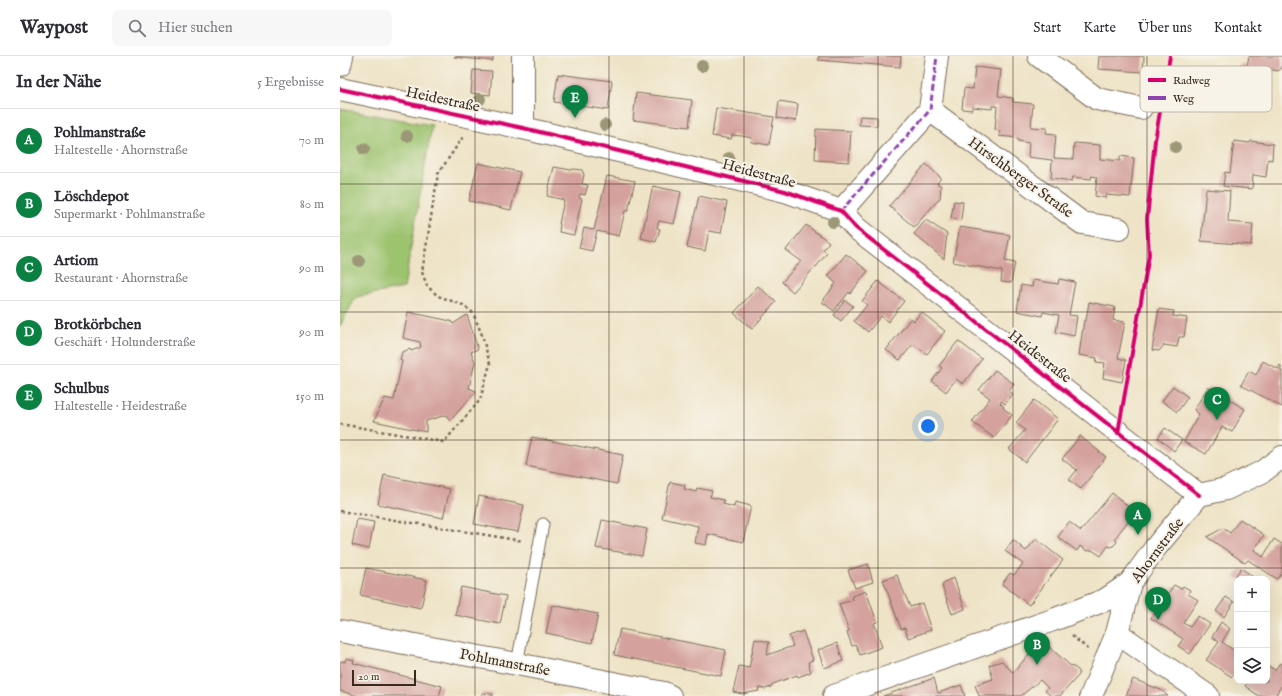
<!DOCTYPE html>
<html lang="de">
<head>
<meta charset="utf-8">
<style>
	body { margin:0; font-family:"IM FELL English",serif; background:#f7f7f7; color:#2b2b33 }
	.controls { position:absolute; right:12px; bottom:12px; display:grid; overflow:hidden; border-radius:8px; box-shadow:0 4px 16px #0002 }
	.controls button { width:36px; height:36px; display:grid; place-items:center; padding:0; border:0; border-bottom:1px solid #e1e1e2; background:#fff; color:#2b2b33; font:20px sans-serif }
	.scale { position:absolute; left:12px; bottom:10px; width:64px; box-sizing:border-box; padding-left:4px; border:2px solid #3b2a1e; border-top:0; font-size:11px; line-height:14px; white-space:nowrap; color:#3b2a1e; -webkit-text-stroke:3px #f7f3e8; paint-order:stroke }
	.you { position:absolute; left:588px; top:370px; width:14px; height:14px; margin:-10px; border:3px solid #fff; border-radius:50%; background:#1a73e8; box-shadow:0 0 0 6px #1a73e833 }
	.badge { display:grid; place-items:center; width:26px; height:26px; border-radius:50%; background:#0b8043; color:#fff; font-size:13px; font-weight:700 }
	.pin { position:absolute; translate:-50% -33px; filter:drop-shadow(0 1px 2px #0008) }
	.pin::after { content:''; position:absolute; top:21px; width:14px; height:12px; background:inherit; clip-path:polygon(0 0,100% 0,50% 100%) }
	.list { margin:0; padding:0; list-style:none }
	h2 { display:flex; justify-content:space-between; align-items:center; height:52px; margin:0; padding:0 16px; font-size:17px }
	h2 small { font-size:13px; font-weight:400; color:#7c7c81 }
	.list li { display:grid; grid-template-columns:26px 1fr auto; gap:12px; align-items:center; box-sizing:border-box; height:64px; padding:0 16px; border-top:1px solid #e1e1e2 }
	.list b { display:block; font-size:15px; white-space:nowrap }
	.list p { margin:0; font-size:13px; white-space:nowrap; color:#7c7c81 }
	.list em { font-size:13px; font-style:normal; color:#7c7c81 }
	.icon { flex:none; width:22px; height:22px; fill:none; stroke:currentColor; stroke-width:2; stroke-linecap:round; stroke-linejoin:round }
	.map { position:relative; flex:none; width:942px; height:640px; overflow:hidden }
	header { display:flex; align-items:center; gap:24px; box-sizing:border-box; height:56px; padding:0 20px; background:#fff; border-bottom:1px solid #e1e1e2 }
	header strong { font-size:19px }
	nav { display:flex; gap:22px; margin-inline-start:auto; font-size:14px }
	.search { width:280px; height:36px; background:#f7f7f7; display:flex; align-items:center; gap:10px; box-sizing:border-box; padding:0 14px; border-radius:8px; color:#7c7c81; font-size:15px }
	main { display:flex }
	aside { flex:1; background:#fff }
	.map>svg:first-child { display:block }
	.green { fill:#9cc36e; stroke:#6c7646 }
	.building { fill:#d4a19d }
	.lines { fill:none; stroke-linecap:round; stroke-linejoin:round }
	.lane-casing { stroke:#7a6b59; stroke-width:13 }
	.street-casing { stroke:#7a6b59; stroke-width:24 }
	.path { stroke:#7a6b59; stroke-width:2.5; stroke-dasharray:3 3; stroke-linecap:butt }
	.lane { stroke:#fff; stroke-width:11 }
	.street { stroke:#fff; stroke-width:22 }
	.quiet { stroke:#8e44ad; stroke-width:3; stroke-dasharray:6 3; stroke-linecap:butt }
	.cycleway-casing { stroke:#f7f3e8; stroke-width:6 }
	.cycleway { stroke:#d6006c; stroke-width:4 }
	.tree { fill:#9c9777 }
	.grid { fill:none; stroke:#3b2a1e; stroke-width:1; stroke-opacity:0.55 }
	.labels { text-anchor:middle; stroke-width:4; stroke-linejoin:round; paint-order:stroke }
	.street-label { font-size:15px; fill:#3b2a1e; stroke:#f7f3e8 }
	.key { fill:#f7f3e8; stroke:#bfb7ab; stroke-width:1 }
	.key-label { font-size:11px; fill:#3b2a1e }
</style>
</head>
<body>
<header>
<strong>Waypost</strong>
<div class="search"><svg class="icon" aria-label="search" viewBox="0 0 24 24"><circle cx="10" cy="10" r="6"/><path d="M15 15l6 6"/></svg>Hier suchen</div>
<nav><a>Start</a><a>Karte</a><a>Über uns</a><a>Kontakt</a></nav>
</header>
<main>
<aside>
<h2>In der Nähe<small>5 Ergebnisse</small></h2>
<ul class="list">
<li><span class="badge">A</span><div><b>Pohlmanstraße</b><p>Haltestelle · Ahornstraße</p></div><em>70 m</em></li>
<li><span class="badge">B</span><div><b>Löschdepot</b><p>Supermarkt · Pohlmanstraße</p></div><em>80 m</em></li>
<li><span class="badge">C</span><div><b>Artiom</b><p>Restaurant · Ahornstraße</p></div><em>90 m</em></li>
<li><span class="badge">D</span><div><b>Brotkörbchen</b><p>Geschäft · Holunderstraße</p></div><em>90 m</em></li>
<li><span class="badge">E</span><div><b>Schulbus</b><p>Haltestelle · Heidestraße</p></div><em>150 m</em></li>
</ul>
</aside>
<div class="map">
<svg width="942" height="640" viewBox="0 0 942 640">
	<rect width="100%" height="100%" fill="#f7f3e8"/>
	<filter id="ink" filterUnits="userSpaceOnUse"><feTurbulence type="fractalNoise" baseFrequency=".025" numOctaves="2"/><feDisplacementMap in="SourceGraphic" scale="8" xChannelSelector="R" yChannelSelector="G"/><feConvolveMatrix kernelMatrix="1 2 1 2 8 2 1 2 1" color-interpolation-filters="sRGB"/></filter>
	<filter id="wash" filterUnits="userSpaceOnUse"><feTurbulence type="fractalNoise" baseFrequency=".012" numOctaves="4" result="noise"/><feDisplacementMap in="SourceGraphic" scale="16" xChannelSelector="R" yChannelSelector="G"/><feGaussianBlur stdDeviation="0.9" result="paint"/><feColorMatrix in="noise" values="0 0 0 0 0 0 0 0 0 0 0 0 0 0 0 0 0 1.4 0 .05"/><feComposite in="paint" operator="in"/></filter>
	<g filter="url(#wash)">
		<rect width="100%" height="100%" fill="#eee3c6"/>
		<!-- green -->
		<path class="green" d="M0,53L92,69L64,232L16,241L0,270Z"/>
		<g id="blocks">
			<!-- building -->
			<g class="building">
				<path d="M115,0H153V5L114,1Z"/>
				<path d="M479,0H561L560,11L478,4Z"/>
				<path d="M759,0H804L803,16L758,13Z"/>
				<path d="M909,0H942V12L938,15L928,13L927,23L899,19L900,8L907,10Z"/>
				<path d="M635,11L661,14L658,40L673,42V46L693,48L691,71L707,72L706,77L716,78L714,102L733,103L734,87L760,89V103L780,105V100L794,102L790,141L766,139V142L755,140L757,121L752,120L751,123L733,121L732,125L711,122L712,104L688,101L689,87L678,85V82L659,80L660,75L655,74L657,50H652V53L632,51V54L622,53L624,32L633,33Z"/>
				<path d="M133,14L152,15L150,39L131,37Z"/>
				<path d="M218,18L272,25L268,54L214,46Z"/>
				<path d="M296,37L352,44L349,71L293,64Z"/>
				<path d="M439,45L458,48L456,65L437,62Z"/>
				<path d="M376,52L434,61L429,89L411,86L412,82L402,80L392,79L391,83L372,80Z"/>
				<path d="M520,60L537,61V70L519,69Z"/>
				<path d="M476,73L511,75L509,106L475,104Z"/>
				<path d="M894,85L910,87L911,85L933,88L932,104L928,103L926,121L913,119L912,133L883,130L885,116L890,117Z"/>
				<path d="M138,107L180,116L171,154L129,145Z"/>
				<path d="M586,108L601,122L597,127L601,130L600,142L574,171L549,150Z"/>
				<path d="M214,111L231,114L233,113L242,114L244,119L242,128L248,129L245,139L240,138L239,142L242,143L234,179L219,176L220,168H219L224,144L207,140Z"/>
				<path d="M267,120L295,125L288,155H285L279,180L257,175L252,195L239,192L244,172L254,174Z"/>
				<path d="M313,130L341,136L334,168L319,165L317,172L320,173L316,186L301,182Z"/>
				<path d="M866,133L890,135L888,166L913,168L911,189L861,185Z"/>
				<path d="M359,140L387,146L381,177L369,175L365,195L347,191Z"/>
				<path d="M614,145L623,146L621,164L611,162Z"/>
				<path d="M586,164L607,178L604,203L574,178Z"/>
				<path d="M466,169L489,186L483,194L487,197L476,211H475L453,236L442,226L461,205L446,194Z"/>
				<path d="M620,171L670,179L665,205L675,207L671,227L661,226L662,215L613,206Z"/>
				<path d="M506,198L528,215L510,238L509,236L494,255L482,246L496,227L488,220Z"/>
				<path d="M719,223L735,226L729,259L737,260L734,280L716,276L719,259L703,256L702,260L677,255L681,229L692,231L693,224L718,228Z"/>
				<path d="M538,225L564,245L548,266L541,260L528,276L514,265L527,249L522,245Z"/>
				<path d="M418,230L436,246L412,273L394,257Z"/>
				<path d="M505,244L513,250L501,265L494,259Z"/>
				<path d="M749,246L775,251L773,264L785,266L778,302L786,304L782,326L763,322L765,307L756,306L757,302L739,299L744,264H746Z"/>
				<path d="M819,253L834,255L833,260L847,262L844,281H839L837,291L824,289L819,295L812,294Z"/>
				<path d="M68,256L111,265L113,268L127,259L138,293L131,296L135,306L129,332L136,335L110,365L106,359L86,365V376L34,365L45,342L54,344L62,305L60,304L62,296L70,293L71,295L81,291L80,286L63,282Z"/>
				<path d="M581,256L605,275L587,298L573,288L560,304L546,294L571,262L574,265Z"/>
				<path d="M618,285L642,303L623,328L616,323L606,336L592,325L602,312L599,310Z"/>
				<path d="M923,305L938,313L940,309L942,311L940,314L942,315V351L901,329L909,315L916,319Z"/>
				<path d="M655,314L674,328L669,335L673,338L665,348L661,345L660,347L664,351L663,352L672,359L654,382L632,366L650,342L639,334Z"/>
				<path d="M833,330L848,341L837,356L822,345Z"/>
				<path d="M868,331L905,353L892,376L882,371L866,398L844,386L859,358L854,354Z"/>
				<path d="M694,344L718,363L685,406L669,393L685,374L676,367Z"/>
				<path d="M825,372L842,384L834,395L818,382Z"/>
				<path d="M740,380L766,401L741,433L729,424L737,414L722,403Z"/>
				<path d="M192,381L283,399L277,428L186,410Z"/>
				<path d="M44,419L110,433L103,462L38,448Z"/>
				<path d="M330,426L345,429L344,433L356,436L357,432L372,435L370,441L384,444L383,448L394,451L395,446L411,450L403,486L368,478L366,489L355,487L358,470L322,462Z"/>
				<path d="M772,437L795,456L775,482L777,486L773,490L770,491L768,490L761,500L752,494L747,495L740,490L737,495L718,481L729,466L741,475Z"/>
				<path d="M139,440L184,449L178,476L134,468Z"/>
				<path d="M17,463L34,466L29,493L12,489Z"/>
				<path d="M900,463L924,479L914,494L923,501L934,483L942,488V516L937,523L908,504L905,507L867,481L883,472L890,477Z"/>
				<path d="M262,464L307,473L302,500L256,492Z"/>
				<path d="M696,483L723,504L689,549L662,528L670,517L674,519L683,508L665,495L673,484L686,495Z"/>
				<path d="M528,508L533,526L515,532L508,514Z"/>
				<path d="M26,512L87,524L81,552L20,539Z"/>
				<path d="M901,512L912,520L910,523H898L895,521Z"/>
				<path d="M557,519L570,551L582,547L591,574L568,582L565,572L561,573L543,524Z"/>
				<path d="M614,522L625,553L612,558L602,530L606,525Z"/>
				<path d="M834,529L841,533L843,530L850,534L848,538L858,544L843,567L850,571L858,560L870,568L850,598L838,590L843,583L811,562Z"/>
				<path d="M121,531L166,540L160,568L115,559Z"/>
				<path d="M526,535L537,566L534,567L542,591L520,599L516,589L512,590L507,576L509,575L499,548L513,544L512,540Z"/>
				<path d="M886,541L894,546L884,561L876,555Z"/>
				<path d="M212,549L258,558L252,587L206,577Z"/>
				<path d="M881,566L890,573L882,586L895,595L897,592V614L892,621L866,604L879,586L872,581Z"/>
				<path d="M280,573L386,594L381,620L274,599Z"/>
				<path d="M463,575L473,604L468,606L471,616L458,621L457,619L433,628L431,631L425,633L420,632L418,633L419,635L402,638L393,636L399,610L409,612L415,583L429,586L427,599L453,590L449,580Z"/>
				<path d="M700,585H704L708,589L709,591L732,611H734L739,615V619L720,640H711L705,635L708,632L700,624L681,640H639L635,629L653,623L649,609L662,605L673,617Z"/>
				<path d="M497,587L503,605L484,612L478,594Z"/>
				<path d="M6,602L14,604L13,607L102,630L99,640H18L0,635V608L1,605L5,606Z"/>
				<path d="M941,607L942,629L935,640H919L905,630L909,625H927V609L935,614L939,608Z"/>
				<path d="M594,622L598,637L621,629L625,640H543Z"/>
				<path d="M793,623L821,634L828,640H786Z"/>
				<path d="M142,637L153,638V640H142Z"/>
			</g>
		</g>
	</g>
	<g filter="url(#ink)">
		<use href="#blocks" fill-opacity="0" stroke="#7a6b59" stroke-width="1"/>
		<g class="lines">
			<!-- lane casing -->
			<g class="lane-casing">
				<path id="lane" d="M177,608L203,468"/>
			</g>
			<!-- street casing -->
			<g class="street-casing">
				<g id="street">
					<path d="M183,0V72"/>
					<path d="M699,0L757,43L801,52"/>
					<path d="M0,9L2,0"/>
					<path d="M0,33L183,72L445,135L501,155L516,172L859,439"/>
					<path d="M590,54L742,167L779,173"/>
					<path d="M501,155L590,54L597,0"/>
					<path d="M0,575L177,608L324,637L330,640"/>
					<path d="M777,577L868,640"/>
					<path d="M494,640L713,564L765,544L790,527"/>
					<path d="M751,640L777,577L790,527L816,491L859,439L886,433L922,416L942,401"/>
				</g>
			</g>
			<!-- path -->
			<g class="path">
				<path d="M0,368L104,386L140,344L150,308L142,279L133,257L123,249L98,240L87,230L82,216L98,118L123,81"/>
				<path d="M0,455L183,485"/>
				<path d="M732,580L748,593"/>
			</g>
			<!-- lane -->
			<use href="#lane" class="lane"/>
			<!-- street -->
			<use href="#street" class="street"/>
			<!-- quiet -->
			<path class="quiet" d="M501,155L590,54L597,0"/>
			<!-- cycleway casing -->
			<g class="cycleway-casing">
				<g id="cycleway">
					<path d="M0,33L183,72L445,135L501,155L516,172L859,439"/>
					<path d="M778,377L809,199L807,163L815,84L830,0"/>
				</g>
			</g>
			<!-- cycleway -->
			<use href="#cycleway" class="cycleway"/>
		</g>
		<!-- trees -->
		<g class="tree">
			<circle cx="362" cy="10" r="6"/>
			<circle cx="140" cy="43" r="6"/>
			<circle cx="814" cy="51" r="6"/>
			<circle cx="265" cy="69" r="6"/>
			<circle cx="67" cy="80" r="6"/>
			<circle cx="835" cy="91" r="6"/>
			<circle cx="24" cy="93" r="6"/>
			<circle cx="389" cy="102" r="6"/>
			<circle cx="493" cy="166" r="6"/>
			<circle cx="19" cy="205" r="6"/>
		</g>
	</g>
	<!-- grid -->
	<path class="grid" d="M135,0V640M269,0V640M404,0V640M538,0V640M673,0V640M807,0V640M0,128H942M0,256H942M0,384H942M0,512H942"/>
	<g class="labels">
		<!-- street labels -->
		<g class="street-label">
			<text transform="translate(103 43) rotate(12)" y="5">Heidestraße</text>
			<text transform="translate(419 117) rotate(15)" y="5">Heidestraße</text>
			<text transform="translate(681 121) rotate(36)" y="5">Hirschberger Straße</text>
			<text transform="translate(700 300) rotate(38)" y="5">Heidestraße</text>
			<text transform="translate(817 494) rotate(-53)" y="5">Ahornstraße</text>
			<text transform="translate(165 606) rotate(11)" y="5">Pohlmanstraße</text>
		</g>
	</g>
	<!-- legend -->
	<rect x="800" y="10" width="132" height="46" rx="6" class="key"/>
	<rect x="808" y="22" width="18" height="4" fill="#d6006c"/>
	<rect x="808" y="40" width="18" height="4" fill="#8e44ad"/>
	<g class="key-label">
		<text x="833" y="28">Radweg</text>
		<text x="833" y="46">Weg</text>
	</g>
</svg>
<div class="controls">
<button>+</button>
<button>−</button>
<button><svg class="icon" aria-label="layers" viewBox="0 0 24 24"><path d="M12 4l9 5-9 5-9-5zM3 14l9 5 9-5"/></svg></button>
</div>
<div class="scale">20 m</div>
<div class="you"></div>
<div class="pin badge" style="left:798px;top:479px">A</div>
<div class="pin badge" style="left:697px;top:609px">B</div>
<div class="pin badge" style="left:877px;top:364px">C</div>
<div class="pin badge" style="left:818px;top:564px">D</div>
<div class="pin badge" style="left:235px;top:62px">E</div>
</div>
</main>
</body>
</html>
